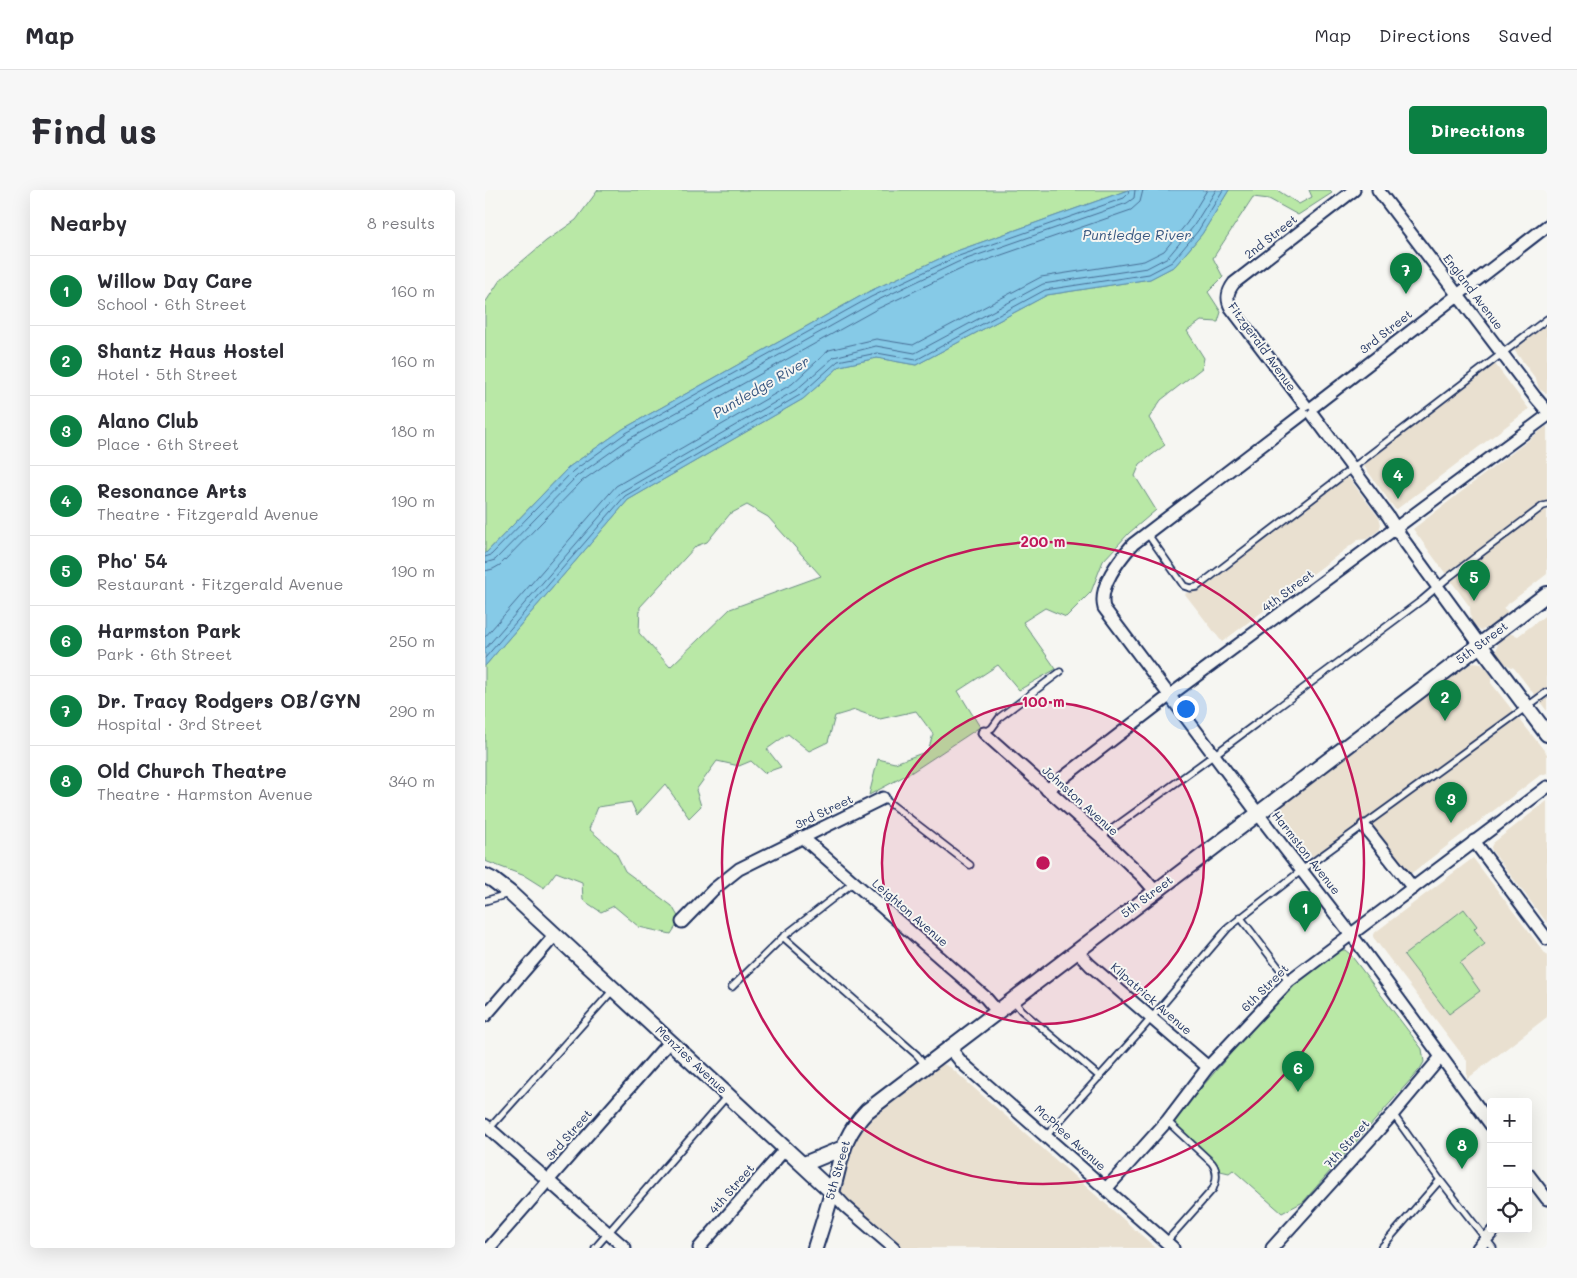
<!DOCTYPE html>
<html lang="en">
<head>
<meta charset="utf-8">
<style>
	body { margin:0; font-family:Mali,sans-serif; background:#f7f7f7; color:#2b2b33 }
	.controls { position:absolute; right:15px; bottom:15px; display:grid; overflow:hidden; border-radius:5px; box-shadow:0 5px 20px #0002 }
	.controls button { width:45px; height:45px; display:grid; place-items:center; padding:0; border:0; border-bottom:1px solid #e1e1e2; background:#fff; color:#2b2b33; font:25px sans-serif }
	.you { position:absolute; left:700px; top:518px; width:18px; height:18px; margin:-12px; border:4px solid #fff; border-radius:50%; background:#1a73e8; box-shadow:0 0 0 8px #1a73e833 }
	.badge { display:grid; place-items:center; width:32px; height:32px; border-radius:50%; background:#0b8043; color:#fff; font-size:16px; font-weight:700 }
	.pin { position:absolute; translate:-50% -41px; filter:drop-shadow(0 1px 2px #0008) }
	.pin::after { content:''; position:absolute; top:26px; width:18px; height:15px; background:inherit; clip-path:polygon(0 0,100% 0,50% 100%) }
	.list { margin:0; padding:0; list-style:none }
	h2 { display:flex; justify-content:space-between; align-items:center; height:65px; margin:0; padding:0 20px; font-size:21px }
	h2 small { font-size:16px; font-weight:400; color:#7c7c81 }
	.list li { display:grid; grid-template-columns:32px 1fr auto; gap:15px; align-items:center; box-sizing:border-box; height:70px; padding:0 20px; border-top:1px solid #e1e1e2 }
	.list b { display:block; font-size:19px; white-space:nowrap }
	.list p { margin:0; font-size:16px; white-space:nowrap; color:#7c7c81 }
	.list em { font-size:16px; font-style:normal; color:#7c7c81 }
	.icon { flex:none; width:28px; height:28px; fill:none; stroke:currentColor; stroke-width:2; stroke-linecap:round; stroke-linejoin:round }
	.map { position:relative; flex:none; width:1062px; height:1058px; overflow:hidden; border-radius:5px }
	header { display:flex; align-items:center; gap:30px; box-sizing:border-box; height:70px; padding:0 25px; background:#fff; border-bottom:1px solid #e1e1e2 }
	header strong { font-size:24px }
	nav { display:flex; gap:28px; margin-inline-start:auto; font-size:18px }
	.intro { display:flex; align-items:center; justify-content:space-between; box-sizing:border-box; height:120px; padding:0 30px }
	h1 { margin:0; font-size:35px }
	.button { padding:12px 22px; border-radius:5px; background:#0b8043; color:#fff; font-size:18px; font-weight:700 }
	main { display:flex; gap:30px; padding:0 30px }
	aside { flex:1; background:#fff; border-radius:5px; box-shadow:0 5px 20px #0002 }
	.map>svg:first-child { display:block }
	.built { fill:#e9e0d0 }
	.green { fill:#b9e8a6; stroke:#6a8c82; fill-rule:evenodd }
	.water { fill:#86cae7; stroke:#5b8cb0 }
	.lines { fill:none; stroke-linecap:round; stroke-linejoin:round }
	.shore { stroke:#466d95; stroke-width:1 }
	.service-casing { stroke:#1b2f5e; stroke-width:9 }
	.minor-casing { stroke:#1b2f5e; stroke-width:15 }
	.tertiary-casing { stroke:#1b2f5e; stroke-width:18 }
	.service { stroke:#f6f6f2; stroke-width:5.5 }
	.minor { stroke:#f6f6f2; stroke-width:11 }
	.tertiary { stroke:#f6f6f2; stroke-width:14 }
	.ring { fill:none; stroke:#c2185b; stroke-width:2.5 }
	.labels { text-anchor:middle; stroke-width:4; stroke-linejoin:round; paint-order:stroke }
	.street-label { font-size:12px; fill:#1b2f5e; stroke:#f6f6f2 }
	.water-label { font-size:14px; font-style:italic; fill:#365680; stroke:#f6f6f2 }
	.centre { fill:#c2185b; stroke:#f6f6f2; stroke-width:2.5 }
	.ring-label { font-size:15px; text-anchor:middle; font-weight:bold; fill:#c2185b; stroke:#f6f6f2; stroke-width:4; stroke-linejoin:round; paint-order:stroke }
</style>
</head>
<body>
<header>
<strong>Map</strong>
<nav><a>Map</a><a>Directions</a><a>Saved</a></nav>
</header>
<div class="intro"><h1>Find us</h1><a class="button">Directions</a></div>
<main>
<aside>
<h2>Nearby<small>8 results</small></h2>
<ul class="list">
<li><span class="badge">1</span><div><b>Willow Day Care</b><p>School · 6th Street</p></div><em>160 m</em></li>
<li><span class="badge">2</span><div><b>Shantz Haus Hostel</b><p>Hotel · 5th Street</p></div><em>160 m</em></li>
<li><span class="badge">3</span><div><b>Alano Club</b><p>Place · 6th Street</p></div><em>180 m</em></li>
<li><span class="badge">4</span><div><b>Resonance Arts</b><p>Theatre · Fitzgerald Avenue</p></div><em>190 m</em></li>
<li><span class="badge">5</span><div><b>Pho' 54</b><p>Restaurant · Fitzgerald Avenue</p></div><em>190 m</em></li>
<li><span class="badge">6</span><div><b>Harmston Park</b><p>Park · 6th Street</p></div><em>250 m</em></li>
<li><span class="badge">7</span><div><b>Dr. Tracy Rodgers OB/GYN</b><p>Hospital · 3rd Street</p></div><em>290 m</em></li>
<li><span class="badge">8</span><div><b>Old Church Theatre</b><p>Theatre · Harmston Avenue</p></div><em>340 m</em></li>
</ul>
</aside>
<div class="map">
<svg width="1062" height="1058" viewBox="0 0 1062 1058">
	<rect width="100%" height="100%" fill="#f6f6f2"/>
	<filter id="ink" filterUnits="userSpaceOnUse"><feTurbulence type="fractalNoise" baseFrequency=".02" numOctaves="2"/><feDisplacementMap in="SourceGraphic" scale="10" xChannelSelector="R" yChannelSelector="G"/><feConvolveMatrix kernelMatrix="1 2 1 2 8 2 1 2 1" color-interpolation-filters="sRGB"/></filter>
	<g filter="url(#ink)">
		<!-- built -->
		<g class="built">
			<path d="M1062,129V204L1054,199L1051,189L1026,156Z"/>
			<path d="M1007,170L1044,219L912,319H910L876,272Z"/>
			<path d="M1062,236V384L1018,418L1022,421V424L1006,437L996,440L989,435L986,431L985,417L928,339Z"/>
			<path d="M861,284L894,328L896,334L894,340L882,349L873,350L737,452L700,404Z"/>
			<path d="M1062,424V521L1029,478L1018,473L1011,461L1014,451L1023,443L1033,446Z"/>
			<path d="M988,473L996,474L1004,481L1006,485V493L1062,564V583L1054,586L920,688L879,636L831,671L791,628L790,621L792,617L801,609L809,607L959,493L963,486L975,477L977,479Z"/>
			<path d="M1062,611V733L1007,661L1006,657L1008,653Z"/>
			<path d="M988,668L1062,766V827L982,889V871L888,747V744Z"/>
			<path d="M458,874L465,877L671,1058H414L358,1006L356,999L364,962L369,948L383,928L453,875Z"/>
		</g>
		<!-- green -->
		<g class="green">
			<path d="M113,0H643L469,62L383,102L138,239L84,277L0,364V113L15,90L61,51L91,30Z"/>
			<path d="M744,0H792L814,14L827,7L824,0H845L847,3L813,25L784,9L768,7L728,68L738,87L723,102L736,122L733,132L716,131L702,141L719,168L717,178L676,210L664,228L680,255L655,274L650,286L671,320L644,343L618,371L606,402L581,427L560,418L538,432L571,479L534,500L513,475L473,501L495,537L427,582L384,605L393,569L410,573L443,561L448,544L431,521L395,529L370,520L350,526L343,552L324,561L303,544L282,559L296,577L279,583L266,571L254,576L232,571L211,600L216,616L204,628L180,594L152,625L146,612L113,617L104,639L131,663L140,681L187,716L195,730L186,744L154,737L129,716L116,722L98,710L97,692L71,682L59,698L40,686L0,671V476L143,310L318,209L355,176L392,168L431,175L562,105L665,89L690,76L717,44ZM262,315L283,327L336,386L245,419L185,477L154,443L155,417L211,356L222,352L245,324Z"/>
			<path d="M979,719L992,736L989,739L1000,754L975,773L995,801L964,824L919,765Z"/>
			<path d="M855,760H860L865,764L937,859L939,872L935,879L818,1012L797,1023L748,980L744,983L731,980L689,938V930L752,856L816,788Z"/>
		</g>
		<!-- water -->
		<path class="water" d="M643,0H744L717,44L690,76L665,89L562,105L431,175L392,168L355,176L318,209L143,310L0,476V364L84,277L138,239L383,102L469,62Z"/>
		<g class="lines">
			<!-- shore -->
			<g class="shore">
				<path d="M0,367L6,365L88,281L141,243L386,107L471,67L639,8L643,4L644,0"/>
				<path d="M0,373L10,370L92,286L144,249L389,112L473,72L642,13L649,8L650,0"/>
				<path d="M0,381L8,379L15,375L97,291L148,255L392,119L476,79L646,20L655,12L658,0"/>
				<path d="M0,447L131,296L307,194L344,160L391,149L428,155L556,87L659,71L679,61L702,33L722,0"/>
				<path d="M0,459L136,302L311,200L349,167L391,156L430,163L558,94L662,78L683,67L708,37L731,0"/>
				<path d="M0,468L140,306L315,205L353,171L392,163L431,170L560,100L664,84L687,72L713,41L738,0"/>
			</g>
			<!-- service casing -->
			<g class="service-casing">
				<g id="service">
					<path d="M662,343L699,396L705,398L712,397L1062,129"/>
					<path d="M499,543L507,538L515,527L575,482"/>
					<path d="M398,608L485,675"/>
					<path d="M616,647L729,565L937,410L964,387L1058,316L1062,315"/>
					<path d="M0,711L23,704"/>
					<path d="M755,727L804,791"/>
					<path d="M298,747L432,865L441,876"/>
					<path d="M247,797L298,747L369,692"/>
					<path d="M529,811L536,820L615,887"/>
					<path d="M908,924L955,990L1008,1058"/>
					<path d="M4,939L128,800"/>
					<path d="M562,945L657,839L743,738L817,680L1062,502"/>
					<path d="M681,1052L728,999C732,989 733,981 727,973L682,931"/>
					<path d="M110,1058L243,905"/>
					<path d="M896,1058L955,990"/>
				</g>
			</g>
			<!-- minor casing -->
			<g class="minor-casing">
				<g id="minor">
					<path d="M893,0L1050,207L1062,221"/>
					<path d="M820,215L746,118C741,109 742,102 749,93L869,0"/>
					<path d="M829,216L1062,36"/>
					<path d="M818,224L648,354C634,370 613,396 619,418L783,637L875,756L1006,935"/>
					<path d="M828,225L903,326L917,348L995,455"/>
					<path d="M499,543L616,647L658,687L670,701"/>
					<path d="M562,600L684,506L1062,226"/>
					<path d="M879,636L928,698"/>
					<path d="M317,647L500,807L512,821"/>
					<path d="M989,651L1062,749"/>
					<path d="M197,732L229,699L254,679L398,608"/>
					<path d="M592,761L605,775L723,877"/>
					<path d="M0,826L70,745"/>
					<path d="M465,858L477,873L688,1058"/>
					<path d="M0,935L140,1058"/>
					<path d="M1043,984L1062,1009"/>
					<path d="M621,999L682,931L723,877L804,791L1062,597"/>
					<path d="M347,1002L360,1016L409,1058"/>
					<path d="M4,1058L185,851"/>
					<path d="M214,1058L301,958"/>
					<path d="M787,1058L908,924L955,868"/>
					<path d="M993,1058L1010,1039"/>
				</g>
			</g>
			<!-- tertiary casing -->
			<g class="tertiary-casing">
				<g id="tertiary">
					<path d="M995,455L1062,544"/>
					<path d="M0,686L8,690L25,703L347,1002"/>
					<path d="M319,974L358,958"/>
					<path d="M330,1058C336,1039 342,1021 347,1002C357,968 356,948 382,921L1062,404"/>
				</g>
			</g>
			<!-- service -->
			<use href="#service" class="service"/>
			<!-- minor -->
			<use href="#minor" class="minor"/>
			<!-- tertiary -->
			<use href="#tertiary" class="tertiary"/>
		</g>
	</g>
	<!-- distance rings -->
	<circle cx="558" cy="673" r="161" fill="#c2185b" fill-opacity=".12"/>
	<g class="ring">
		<circle cx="558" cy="673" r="161"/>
		<circle cx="558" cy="673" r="321"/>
	</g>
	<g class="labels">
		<!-- street labels -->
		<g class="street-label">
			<text transform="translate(786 47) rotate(-38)" y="4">2nd Street</text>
			<text transform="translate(988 102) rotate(53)" y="4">England Avenue</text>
			<text transform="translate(901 142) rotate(-38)" y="4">3rd Street</text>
			<text transform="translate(777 157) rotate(54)" y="4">Fitzgerald Avenue</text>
			<text transform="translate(803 401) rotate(-37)" y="4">4th Street</text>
			<text transform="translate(997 453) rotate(-37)" y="4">5th Street</text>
			<text transform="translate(595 611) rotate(42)" y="4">Johnston Avenue</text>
			<text transform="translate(339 622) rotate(-26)" y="4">3rd Street</text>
			<text transform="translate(821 663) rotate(52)" y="4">Harmston Avenue</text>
			<text transform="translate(662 707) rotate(-37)" y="4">5th Street</text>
			<text transform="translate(425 723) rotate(41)" y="4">Leighton Avenue</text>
			<text transform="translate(780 798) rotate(-45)" y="4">6th Street</text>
			<text transform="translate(666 809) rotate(41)" y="4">Kilpatrick Avenue</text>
			<text transform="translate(206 870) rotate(43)" y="4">Menzies Avenue</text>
			<text transform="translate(84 945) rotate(-49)" y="4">3rd Street</text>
			<text transform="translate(585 948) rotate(42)" y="4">McPhee Avenue</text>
			<text transform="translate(862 954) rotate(-48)" y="4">7th Street</text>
			<text transform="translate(353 980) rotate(-74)" y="4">5th Street</text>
			<text transform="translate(247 999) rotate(-49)" y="4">4th Street</text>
		</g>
		<!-- water labels -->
		<g class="water-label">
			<text x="652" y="50">Puntledge River</text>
			<text transform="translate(276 197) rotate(-30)" y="5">Puntledge River</text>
		</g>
	</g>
	<circle cx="558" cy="673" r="8" class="centre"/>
	<g class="ring-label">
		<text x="558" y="357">200 m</text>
		<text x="558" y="517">100 m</text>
	</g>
</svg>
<div class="controls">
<button>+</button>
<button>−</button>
<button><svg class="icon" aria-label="locate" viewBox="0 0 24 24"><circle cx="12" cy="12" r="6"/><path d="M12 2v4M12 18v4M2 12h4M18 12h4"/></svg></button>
</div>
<div class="you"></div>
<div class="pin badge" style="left:820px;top:742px">1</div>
<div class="pin badge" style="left:960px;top:531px">2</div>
<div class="pin badge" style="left:966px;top:633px">3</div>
<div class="pin badge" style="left:913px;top:309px">4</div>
<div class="pin badge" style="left:989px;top:411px">5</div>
<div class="pin badge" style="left:813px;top:902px">6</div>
<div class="pin badge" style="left:921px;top:104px">7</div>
<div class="pin badge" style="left:977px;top:979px">8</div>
</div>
</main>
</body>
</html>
